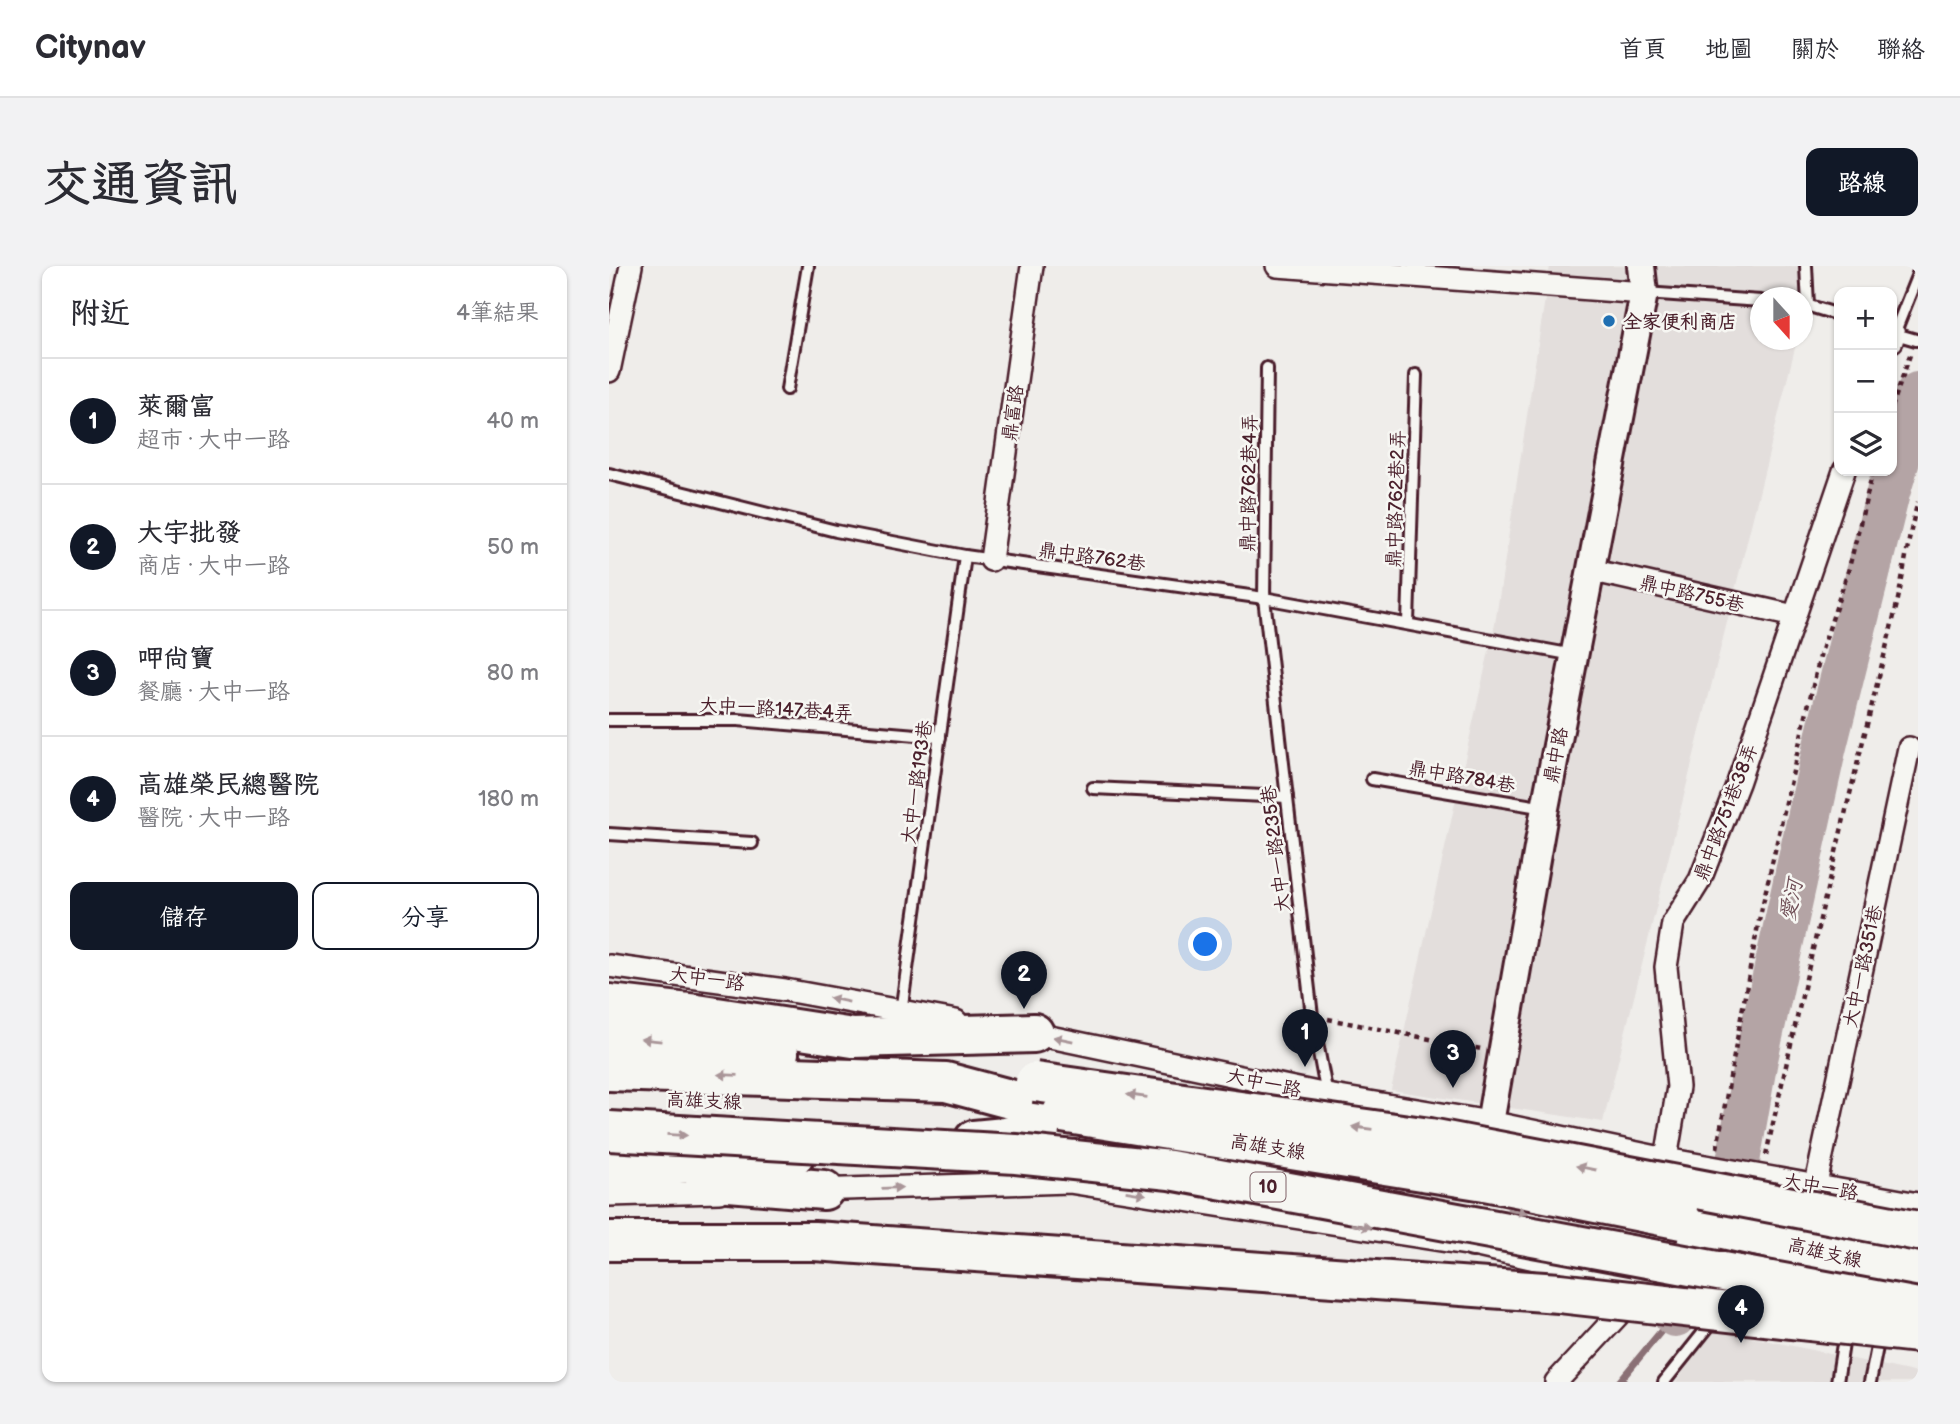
<!DOCTYPE html>
<html lang="zh-TW">
<head>
<meta charset="utf-8">
<style>
	body { margin:0; font-family:"Balsamiq Sans","LXGW WenKai TC",sans-serif; background:#f2f2f3; color:#2b2b33 }
	.controls { position:absolute; right:21px; top:21px; display:grid; overflow:hidden; border-radius:14px; box-shadow:0 2px 5px #0004 }
	.controls button { width:63px; height:63px; display:grid; place-items:center; padding:0; border:0; border-bottom:2px solid #e1e1e2; background:#fff; color:#2b2b33; font:35px sans-serif }
	.compass { position:absolute; left:1141px; top:21px; width:63px; height:63px; border-radius:50%; background:#fff; box-shadow:0 2px 5px #0004; rotate:159deg }
	.you { position:absolute; left:597px; top:679px; width:24px; height:24px; margin:-18px; border:5px solid #fff; border-radius:50%; background:#1a73e8; box-shadow:0 0 0 10px #1a73e833 }
	.badge { display:grid; place-items:center; width:46px; height:46px; border-radius:50%; background:#111827; color:#fff; font-size:23px; font-weight:700 }
	.pin { position:absolute; translate:-50% -58px; filter:drop-shadow(0 2px 4px #0008) }
	.pin::after { content:''; position:absolute; top:37px; width:24px; height:21px; background:inherit; clip-path:polygon(0 0,100% 0,50% 100%) }
	.list { margin:0; padding:0; list-style:none }
	h2 { display:flex; justify-content:space-between; align-items:center; height:91px; margin:0; padding:0 28px; font-size:30px }
	h2 small { font-size:23px; font-weight:400; color:#7c7c81 }
	.list li { display:grid; grid-template-columns:46px 1fr auto; gap:21px; align-items:center; box-sizing:border-box; height:126px; padding:0 28px; border-top:2px solid #e1e1e2 }
	.list b { display:block; font-size:26px; white-space:nowrap }
	.list p { margin:0; font-size:23px; white-space:nowrap; color:#7c7c81 }
	.list em { font-size:23px; font-style:normal; color:#7c7c81 }
	.actions { display:flex; gap:14px; padding:21px 28px }
	.actions a { flex:1; padding:16px 0; border:2px solid #111827; border-radius:14px; text-align:center; font-size:24px; color:#111827 }
	.actions .main { background:#111827; color:#fff }
	.icon { flex:none; width:38px; height:38px; fill:none; stroke:currentColor; stroke-width:2; stroke-linecap:round; stroke-linejoin:round }
	.map { position:relative; flex:none; width:1309px; height:1116px; overflow:hidden; border-radius:14px }
	header { display:flex; align-items:center; gap:42px; box-sizing:border-box; height:98px; padding:0 35px; background:#fff; border-bottom:2px solid #e1e1e2 }
	header strong { font-size:33px }
	nav { display:flex; gap:38px; margin-inline-start:auto; font-size:24px }
	.intro { display:flex; align-items:center; justify-content:space-between; box-sizing:border-box; height:168px; padding:0 42px }
	h1 { margin:0; font-size:49px }
	.button { padding:18px 32px; border-radius:14px; background:#111827; color:#fff; font-size:24px; font-weight:700 }
	main { display:flex; gap:42px; padding:0 42px }
	aside { flex:1; background:#fff; border-radius:14px; box-shadow:0 2px 5px #0004 }
	.map>svg:first-child { display:block }
	.built { fill:#e3dedc }
	.lines { fill:none; stroke-linecap:round; stroke-linejoin:round }
	.stream { stroke:#8a6f74; stroke-width:7 }
	.river { stroke:#b4a4a5; stroke-width:44 }
	.service-casing { stroke:#4a1f2b; stroke-width:16 }
	.minor-casing { stroke:#4a1f2b; stroke-width:26 }
	.tertiary-casing { stroke:#4a1f2b; stroke-width:32 }
	.motorway-casing { stroke:#4a1f2b; stroke-width:44 }
	.path { stroke:#4a1f2b; stroke-width:4.5; stroke-dasharray:5 5; stroke-linecap:butt }
	.service { stroke:#f6f6f2; stroke-width:10 }
	.minor { stroke:#f6f6f2; stroke-width:21 }
	.tertiary { stroke:#f6f6f2; stroke-width:26 }
	.motorway { stroke:#f6f6f2; stroke-width:38 }
	.motorway-bridge-casing { stroke:#4a1f2b; stroke-width:44; stroke-linecap:butt }
	.motorway-bridge { stroke:#f6f6f2; stroke-width:38 }
	.oneway { fill:#a99598 }
	.poi-dot { fill:#1f6fb2; stroke:#f6f6f2; stroke-width:2.5 }
	.labels { text-anchor:middle; stroke-width:5; stroke-linejoin:round; paint-order:stroke }
	.shield { fill:#f6f6f2; stroke:#7e6067; stroke-width:2 }
	.shield-label { font-size:18px; font-weight:bold; fill:#4a1f2b }
	.poi-label { font-size:19px; font-weight:bold; fill:#4a1f2b; stroke:#f6f6f2; text-anchor:start }
	.street-label { font-size:19px; fill:#4a1f2b; stroke:#f6f6f2 }
	.water-label { font-size:21px; font-style:italic; fill:#6f4e56; stroke:#f6f6f2 }
</style>
</head>
<body>
<header>
<strong>Citynav</strong>
<nav><a>首頁</a><a>地圖</a><a>關於</a><a>聯絡</a></nav>
</header>
<div class="intro"><h1>交通資訊</h1><a class="button">路線</a></div>
<main>
<aside>
<h2>附近<small>4筆結果</small></h2>
<ul class="list">
<li><span class="badge">1</span><div><b>萊爾富</b><p>超市 · 大中一路</p></div><em>40 m</em></li>
<li><span class="badge">2</span><div><b>大宇批發</b><p>商店 · 大中一路</p></div><em>50 m</em></li>
<li><span class="badge">3</span><div><b>呷尚寶</b><p>餐廳 · 大中一路</p></div><em>80 m</em></li>
<li><span class="badge">4</span><div><b>高雄榮民總醫院</b><p>醫院 · 大中一路</p></div><em>180 m</em></li>
</ul>
<div class="actions"><a class="main">儲存</a><a>分享</a></div>
</aside>
<div class="map">
<svg width="1309" height="1116" viewBox="0 0 1309 1116">
	<rect width="100%" height="100%" fill="#efedea"/>
	<filter id="ink" filterUnits="userSpaceOnUse"><feTurbulence type="fractalNoise" baseFrequency=".0143" numOctaves="2"/><feDisplacementMap in="SourceGraphic" scale="14" xChannelSelector="R" yChannelSelector="G"/><feConvolveMatrix kernelMatrix="1 2 1 2 8 2 1 2 1" color-interpolation-filters="sRGB"/></filter>
	<g filter="url(#ink)">
		<!-- built -->
		<g class="built">
			<path d="M941,0H1190L1191,31L1152,32V74H1188L994,856L782,824L886,358Z"/>
			<path d="M1105,1063L1309,1107V1116H1067Z"/>
		</g>
		<g class="lines">
			<!-- stream -->
			<path class="stream" d="M1010,1116L1063,1052"/>
			<!-- river -->
			<path class="river" d="M1066,1049L1100,997L1121,941L1147,793L1215,484L1279,227L1309,128"/>
			<!-- service casing -->
			<g class="service-casing">
				<g id="service">
					<path d="M1197,0L1199,39"/>
					<path d="M1036,27L1152,35"/>
					<path d="M1194,38L1230,49"/>
					<path d="M1283,67L1307,74"/>
					<path d="M1285,68L1309,8"/>
					<path d="M658,102L655,332L703,750L718,829"/>
					<path d="M178,123L199,0"/>
					<path d="M0,208L227,265L356,290L655,332L965,389"/>
					<path d="M799,357L807,109"/>
					<path d="M0,454H129L331,471"/>
					<path d="M763,513L936,542"/>
					<path d="M484,522L678,531"/>
					<path d="M0,568L143,577"/>
					<path d="M292,746L356,290"/>
					<path d="M1055,1116L1107,1051"/>
					<path d="M1228,1116L1236,1065"/>
					<path d="M1261,1116L1270,1071"/>
				</g>
			</g>
			<!-- minor casing -->
			<g class="minor-casing">
				<g id="minor">
					<path d="M668,0L1035,27"/>
					<path d="M1283,75L1285,68"/>
					<path d="M0,105L22,0"/>
					<path d="M382,294L423,0"/>
					<path d="M981,304L1185,350"/>
					<path d="M0,700L176,724L347,755"/>
					<path d="M417,766L718,829L881,856L1057,893L1309,938"/>
					<path d="M1057,893L1069,821L1057,701L1064,657L1091,614L1129,517L1235,205"/>
					<path d="M1207,918L1300,482"/>
					<path d="M205,924L460,916L864,979L1056,1022"/>
					<path d="M0,929L110,926"/>
					<path d="M853,935L1100,984"/>
					<path d="M947,1116L1024,1033"/>
				</g>
			</g>
			<!-- tertiary casing -->
			<g class="tertiary-casing">
				<path id="tertiary" d="M864,977L867,937L936,542L1035,27L1032,0"/>
			</g>
			<!-- motorway casing -->
			<g class="motorway-casing">
				<g id="motorway">
					<path d="M0,738L88,748L244,772L425,767"/>
					<path d="M0,769L170,787"/>
					<path d="M0,805L337,816L453,847"/>
					<path d="M365,874L417,869L486,878"/>
					<path d="M542,884L616,893L841,933"/>
					<path d="M0,904L186,888"/>
					<path d="M96,914L215,924"/>
					<path d="M1073,954L1309,1006"/>
				</g>
			</g>
			<!-- path -->
			<g class="path">
				<path d="M1283,141L1301,89"/>
				<path d="M719,753L872,783"/>
				<path d="M1108,882L1149,659L1193,466L1211,390L1240,302L1264,205"/>
				<path d="M1157,889C1197,708 1240,529 1285,350C1295,312 1298,273 1309,236"/>
			</g>
			<!-- service -->
			<use href="#service" class="service"/>
			<!-- minor -->
			<use href="#minor" class="minor"/>
			<!-- tertiary -->
			<use href="#tertiary" class="tertiary"/>
			<!-- motorway -->
			<use href="#motorway" class="motorway"/>
			<!-- motorway-bridge casing -->
			<g class="motorway-bridge-casing">
				<g id="motorway-bridge">
					<path d="M426,816L821,872L1309,965"/>
					<path d="M453,847L876,915L1073,954"/>
					<path d="M0,865L407,888L561,904L1309,1042"/>
					<path d="M0,975H205L598,1002L950,1027L1309,1067"/>
				</g>
			</g>
			<!-- motorway-bridge -->
			<use href="#motorway-bridge" class="motorway-bridge"/>
		</g>
		<!-- one-way arrows -->
		<defs><path id="oneway-solid" d="M-6-.8H1V-3.2L6.5 0L1 3.2V.8H-6Z" transform="scale(1.75)"/></defs>
		<g class="oneway">
			<use href="#oneway-solid" transform="translate(230 734) rotate(-169)"/>
			<use href="#oneway-solid" transform="translate(454 773) rotate(-168)"/>
			<use href="#oneway-solid" transform="translate(42 774) rotate(-174)"/>
			<use href="#oneway-solid" transform="translate(119 809) rotate(-178)"/>
			<use href="#oneway-solid" transform="translate(528 830) rotate(-172)"/>
			<use href="#oneway-solid" transform="translate(753 862) rotate(-172)"/>
			<use href="#oneway-solid" transform="translate(68 869) rotate(3)"/>
			<use href="#oneway-solid" transform="translate(977 902) rotate(-169)"/>
			<use href="#oneway-solid" transform="translate(283 922) rotate(-2)"/>
			<use href="#oneway-solid" transform="translate(527 927) rotate(9)"/>
			<use href="#oneway-solid" transform="translate(908 945) rotate(11)"/>
			<use href="#oneway-solid" transform="translate(752 960) rotate(9)"/>
		</g>
	</g>
	<!-- markers -->
	<circle class="poi-dot" cx="1000" cy="55" r="7"/>
	<g class="labels">
		<!-- shield labels -->
		<rect class="shield" x="641.5" y="906.5" width="35" height="29" rx="5"/>
		<g class="shield-label">
			<text x="659" y="927">10</text>
		</g>
		<!-- poi labels -->
		<g class="poi-label">
			<text x="1014" y="62">全家便利商店</text>
		</g>
		<!-- street labels -->
		<g class="street-label">
			<text transform="translate(403 147) rotate(-82)" y="7">鼎富路</text>
			<text transform="translate(639 217) rotate(-89)" y="7">鼎中路762巷4弄</text>
			<text transform="translate(786 233) rotate(-88)" y="7">鼎中路762巷2弄</text>
			<text transform="translate(483 290) rotate(8)" y="7">鼎中路762巷</text>
			<text transform="translate(1083 327) rotate(13)" y="7">鼎中路755巷</text>
			<text transform="translate(167 442) rotate(3)" y="7">大中一路147巷4弄</text>
			<text transform="translate(946 489) rotate(-79)" y="7">鼎中路</text>
			<text transform="translate(853 510) rotate(10)" y="7">鼎中路784巷</text>
			<text transform="translate(307 516) rotate(-82)" y="7">大中一路193巷</text>
			<text transform="translate(1116 546) rotate(-69)" y="7">鼎中路751巷38弄</text>
			<text transform="translate(666 583) rotate(-97)" y="7">大中一路235巷</text>
			<text transform="translate(1253 700) rotate(-78)" y="7">大中一路351巷</text>
			<text transform="translate(98 712) rotate(8)" y="7">大中一路</text>
			<text transform="translate(655 816) rotate(12)" y="7">大中一路</text>
			<text transform="translate(95 834) rotate(2)" y="7">高雄支線</text>
			<text transform="translate(659 880) rotate(9)" y="7">高雄支線</text>
			<text transform="translate(1212 920) rotate(10)" y="7">大中一路</text>
			<text transform="translate(1216 986) rotate(13)" y="7">高雄支線</text>
		</g>
		<!-- water labels -->
		<g class="water-label">
			<text transform="translate(1182 634) rotate(-78)" y="7">愛河</text>
		</g>
	</g>
</svg>
<div class="controls">
<button>+</button>
<button>−</button>
<button><svg class="icon" aria-label="layers" viewBox="0 0 24 24"><path d="M12 4l9 5-9 5-9-5zM3 14l9 5 9-5"/></svg></button>
</div>
<svg class="compass" viewBox="-18 -18 36 36"><path d="M0-13l5 13h-10z" fill="#e53935"/><path d="M0 13l5-13h-10z" fill="#7c7c81"/></svg>
<div class="you"></div>
<div class="pin badge" style="left:696px;top:801px">1</div>
<div class="pin badge" style="left:415px;top:743px">2</div>
<div class="pin badge" style="left:844px;top:822px">3</div>
<div class="pin badge" style="left:1132px;top:1077px">4</div>
</div>
</main>
</body>
</html>
